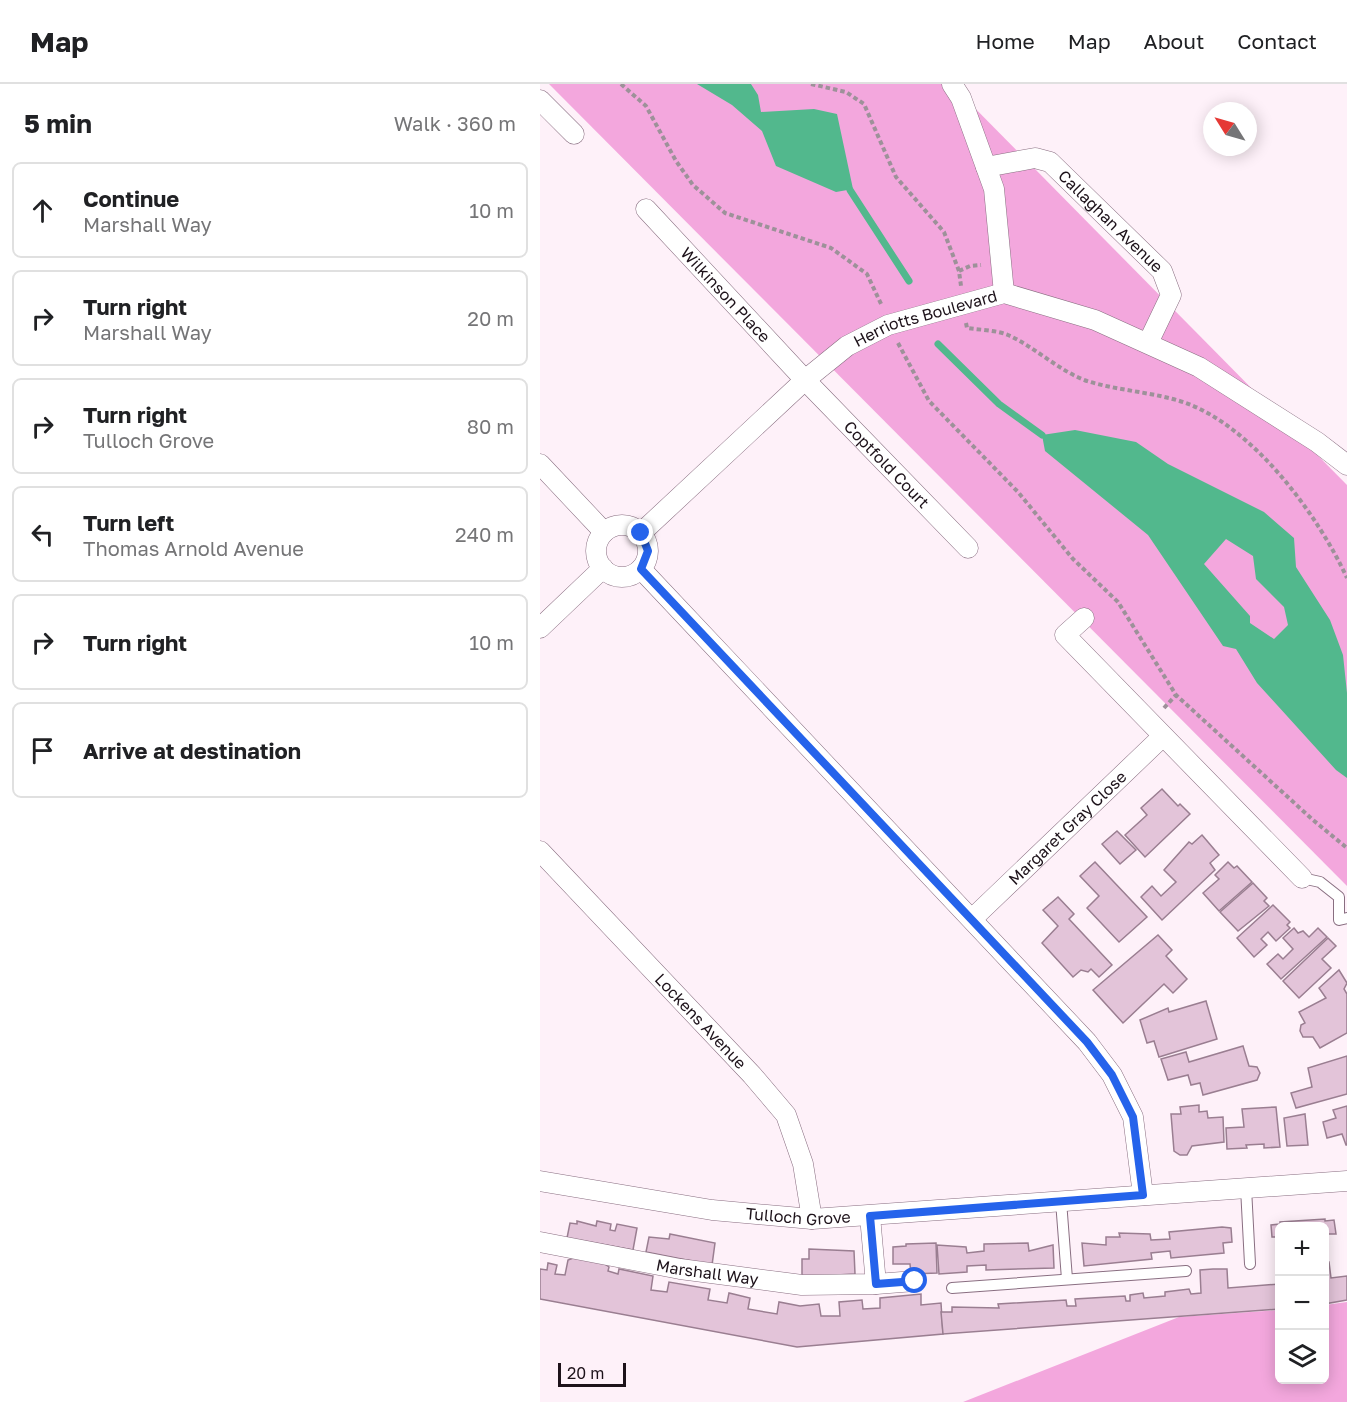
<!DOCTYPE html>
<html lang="en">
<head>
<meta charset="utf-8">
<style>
	body { margin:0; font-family:"Golos Text",sans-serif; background:#f6f6f6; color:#202124 }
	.controls { position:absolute; right:18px; bottom:18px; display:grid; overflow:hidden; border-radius:9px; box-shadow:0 3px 15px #0003 }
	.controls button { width:54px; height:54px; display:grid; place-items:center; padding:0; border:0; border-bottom:2px solid #e0e0e0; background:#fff; color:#202124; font:30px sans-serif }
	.compass { position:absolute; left:663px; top:18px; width:54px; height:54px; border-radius:50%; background:#fff; box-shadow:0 3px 15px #0003; rotate:307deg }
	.scale { position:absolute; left:18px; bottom:15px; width:68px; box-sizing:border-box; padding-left:6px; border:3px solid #1d121a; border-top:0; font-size:16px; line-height:21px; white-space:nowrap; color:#1d121a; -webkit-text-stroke:4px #fef1f9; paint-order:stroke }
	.stop { position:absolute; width:18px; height:18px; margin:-14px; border:4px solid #2563eb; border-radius:50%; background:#fff }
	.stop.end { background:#2563eb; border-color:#fff; box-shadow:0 2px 6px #0008 }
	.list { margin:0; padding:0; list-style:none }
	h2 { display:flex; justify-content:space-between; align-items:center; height:78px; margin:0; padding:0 24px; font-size:26px }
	h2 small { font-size:20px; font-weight:400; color:#757577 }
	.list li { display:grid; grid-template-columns:39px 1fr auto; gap:18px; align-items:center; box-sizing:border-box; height:96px; margin:0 12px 12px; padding:0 12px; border:2px solid #e0e0e0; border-radius:9px }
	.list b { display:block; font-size:22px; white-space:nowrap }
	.list p { margin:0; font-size:20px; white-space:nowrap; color:#757577 }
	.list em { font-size:20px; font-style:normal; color:#757577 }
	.icon { flex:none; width:33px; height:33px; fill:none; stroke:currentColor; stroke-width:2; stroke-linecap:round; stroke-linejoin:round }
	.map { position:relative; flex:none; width:807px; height:1318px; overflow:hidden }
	header { display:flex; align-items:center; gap:36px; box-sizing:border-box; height:84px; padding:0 30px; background:#fff; border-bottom:2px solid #e0e0e0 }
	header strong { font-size:28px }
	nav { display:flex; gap:33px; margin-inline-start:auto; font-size:21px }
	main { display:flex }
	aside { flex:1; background:#fff }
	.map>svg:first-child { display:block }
	.green { fill:#f3a7dd }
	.water { fill:#52b88d; fill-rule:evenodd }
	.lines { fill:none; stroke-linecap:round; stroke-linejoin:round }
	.stream { stroke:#52b88d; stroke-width:7 }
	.building { fill:#e3c4d9; stroke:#9a7e91; stroke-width:1.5 }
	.service-casing { stroke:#896e81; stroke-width:12 }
	.minor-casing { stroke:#896e81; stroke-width:21 }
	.path { stroke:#9d9199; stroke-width:4; stroke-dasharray:4.5 3; stroke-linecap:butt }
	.service { stroke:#fff; stroke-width:10 }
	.minor { stroke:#fff; stroke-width:20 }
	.route { stroke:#2563eb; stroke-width:8 }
	.labels { text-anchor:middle; stroke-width:4.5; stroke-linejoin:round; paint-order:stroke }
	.street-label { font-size:16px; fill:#1d121a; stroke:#fef1f9 }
</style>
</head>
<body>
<header>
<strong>Map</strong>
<nav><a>Home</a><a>Map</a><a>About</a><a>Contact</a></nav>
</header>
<main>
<aside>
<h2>5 min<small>Walk · 360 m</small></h2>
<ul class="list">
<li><svg class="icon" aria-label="ahead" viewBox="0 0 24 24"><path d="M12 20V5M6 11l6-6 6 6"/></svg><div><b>Continue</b><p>Marshall Way</p></div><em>10 m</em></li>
<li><svg class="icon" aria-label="right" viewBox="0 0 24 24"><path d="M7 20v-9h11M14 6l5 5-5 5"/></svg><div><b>Turn right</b><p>Marshall Way</p></div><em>20 m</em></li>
<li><svg class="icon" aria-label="right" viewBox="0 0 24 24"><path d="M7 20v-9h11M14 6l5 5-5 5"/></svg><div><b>Turn right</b><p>Tulloch Grove</p></div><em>80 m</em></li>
<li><svg class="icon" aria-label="left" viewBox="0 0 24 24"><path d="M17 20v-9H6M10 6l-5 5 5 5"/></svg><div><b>Turn left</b><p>Thomas Arnold Avenue</p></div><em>240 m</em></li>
<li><svg class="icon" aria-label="right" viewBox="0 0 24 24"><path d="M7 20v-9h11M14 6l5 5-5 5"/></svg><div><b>Turn right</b></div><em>10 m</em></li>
<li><svg class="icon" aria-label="arrive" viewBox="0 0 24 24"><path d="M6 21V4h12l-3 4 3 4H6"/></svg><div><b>Arrive at destination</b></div></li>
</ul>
</aside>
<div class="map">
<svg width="807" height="1318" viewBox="0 0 807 1318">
	<rect width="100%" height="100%" fill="#fef1f9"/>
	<!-- green -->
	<g class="green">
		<path d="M9,0H411L807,401V802Z"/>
		<path d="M807,1218V1318H423L639,1233L739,1226L740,1296H784L785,1221Z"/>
	</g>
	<!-- water -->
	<g class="water">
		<path d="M157,0H211L218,11L221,28L274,25L297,30L313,105L296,108L236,82L222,47L192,21Z"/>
		<path d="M535,346L596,358L628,380L724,428L754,454L756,483L790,536L803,571L807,609V694L796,686L717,599L696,565L683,562L608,451L505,367L502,351ZM686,455L713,472L716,495L744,523L748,541L734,555L710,539V532L664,480Z"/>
	</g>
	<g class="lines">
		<!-- stream -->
		<g class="stream">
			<path d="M310,106L369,197"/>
			<path d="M398,260L459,320L502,351"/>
		</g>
	</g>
	<!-- building -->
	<g class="building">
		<path d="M622,705L638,722L640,720L650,730L605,773L585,751L607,731L601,724Z"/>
		<path d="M577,747L596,766L580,780L562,760Z"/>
		<path d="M662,751L679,771L670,779L675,786L622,836L601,813L612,802L621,812L636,798L624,786L649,758L652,760Z"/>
		<path d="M555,778L607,833L579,858L547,824L559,812L540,792Z"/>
		<path d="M688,778L694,784L697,782L712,798L679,827L663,809L679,795L675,791Z"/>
		<path d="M713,799L727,814L724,817L729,822L698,847L680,828Z"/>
		<path d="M518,813L534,830L529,835L572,881L559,893L551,885L548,888L541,886L533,893L502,859L518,842L503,826Z"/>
		<path d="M733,821L750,838L747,841L750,844L736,857L728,848L721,855L727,861L714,873L697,854Z"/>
		<path d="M754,844L758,849L763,847L769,853L778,844L787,853L741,895L727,880L738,870L743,875L753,865L743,854Z"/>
		<path d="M618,851L632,866L626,872L647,895L633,909L624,900L583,939L553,906Z"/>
		<path d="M788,854L796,862L782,875L791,884L759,914L743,897Z"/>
		<path d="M799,886L807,899L804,905L807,910V949L780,964L773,953H763L760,947L761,941L765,939L759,928L786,914L779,904Z"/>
		<path d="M666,917L677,955L619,973L614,957L607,959L600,936L628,924L629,928Z"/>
		<path d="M703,962L709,982L717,983L720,989L717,996L663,1011L660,999L651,1001L648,991L628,996L621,975L646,968L649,978Z"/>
		<path d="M807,972V1010L756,1024L751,1009L772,1003L768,984Z"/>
		<path d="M659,1021V1028L667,1027L668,1034L683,1033L684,1058L652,1062L647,1071H640L634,1067L631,1030H641L640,1023Z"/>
		<path d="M807,1022V1061H806L802,1050L787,1054L783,1038L796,1034L793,1026Z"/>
		<path d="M736,1023L740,1063L724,1064V1060L706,1061L707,1064L687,1065L686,1044L704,1043L702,1025Z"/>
		<path d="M765,1030L768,1061L747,1062L744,1034Z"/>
		<path d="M785,1135V1137L794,1136L796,1150H787L788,1160H784V1142H740V1153H732L731,1141L740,1140V1138Z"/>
		<path d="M37,1137L56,1142L57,1137L71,1140L70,1146L75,1147L77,1140L97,1144L93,1166L27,1154L30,1139L37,1140Z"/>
		<path d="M682,1143L691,1144L692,1158L683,1159L684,1169L631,1174L630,1167L611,1169L612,1175L544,1182L542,1159L566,1161V1153H580L579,1149L610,1150L611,1156L630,1155L629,1148Z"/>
		<path d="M130,1150L175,1159L172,1181L106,1168L109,1153L129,1155Z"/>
		<path d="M396,1159L397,1189L371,1190L370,1180H353V1163L366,1162V1160Z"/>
		<path d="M488,1159L489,1167L513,1161L514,1184L446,1186V1181L427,1182V1188L399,1190L397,1161L426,1163L427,1169L444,1167V1160Z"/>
		<path d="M269,1165L314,1167L315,1190L262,1193V1175H269Z"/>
		<path d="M36,1173L62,1178L69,1183L68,1187L78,1190L79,1185L113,1192L111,1206L127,1208L129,1198L170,1205L168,1216L187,1219L189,1209L210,1214L208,1225L237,1230L239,1218L260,1222L279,1220L281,1232H300L299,1218L322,1216L323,1225L340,1224V1214L381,1210V1221L401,1219L403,1250L257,1263L0,1215V1185L7,1186L8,1179L17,1181L15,1190L25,1191L28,1176Z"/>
		<path d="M784,1178H789L791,1194L807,1192V1216L784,1220Z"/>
		<path d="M673,1185H687L688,1204L740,1200V1225L403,1250L401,1228H412V1223L459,1224L458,1220L526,1216L527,1222H536L535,1215L585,1212L586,1217H590V1211L603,1209L604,1214L625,1212V1208L649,1205L651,1210L661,1209L660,1186Z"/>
	</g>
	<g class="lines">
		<!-- service casing -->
		<g class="service-casing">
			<g id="service">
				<path d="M762,794L780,798L799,813V836L807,834"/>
				<path d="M706,1104L710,1180"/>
				<path d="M521,1117L527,1195"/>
				<path d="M412,1204L646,1187"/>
			</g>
		</g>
		<!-- minor casing -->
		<g class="minor-casing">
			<g id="minor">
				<path d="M412,0L421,14L454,105L464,209"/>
				<path d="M0,16L34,50"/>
				<path id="s1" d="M446,83L495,74L510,78L622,187L631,211L608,259"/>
				<path id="s2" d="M106,125L265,296L428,464"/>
				<path d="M0,380L64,448"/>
				<circle cx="82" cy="467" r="26"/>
				<path id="s3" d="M101,449L265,296L307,262L348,241L464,209L555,236L659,283L777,358L807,381"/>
				<path d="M101,485L547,958L572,991L593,1033L603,1111"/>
				<path d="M544,534L525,551L762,794"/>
				<path d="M0,544L63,484"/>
				<path id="s4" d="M0,767L212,991L246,1031L263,1080L272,1135"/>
				<path id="s5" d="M432,835L622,653"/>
				<path id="s6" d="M0,1097L172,1126L272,1135L807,1097"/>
				<path id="s7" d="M0,1158L140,1185L262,1201L336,1200L330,1132"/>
				<path d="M336,1200L375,1197"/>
			</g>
		</g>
		<!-- path -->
		<g class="path">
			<path d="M81,0L106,22L136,77L153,101L185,129L291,164L327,190L342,222"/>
			<path d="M271,0L306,8L324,20L356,93L404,148L419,187L421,202"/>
			<path d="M419,187L430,182L441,181"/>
			<path d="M426,239L427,244C440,246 456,246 468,251C495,263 519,287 547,297C579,307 614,308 646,319C714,344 778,431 807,494"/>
			<path d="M358,259L389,317L478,408L533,475L578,518L636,611L773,736L807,764"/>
			<path d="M624,624L636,611"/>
		</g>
		<!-- service -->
		<use href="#service" class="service"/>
		<!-- minor -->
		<use href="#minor" class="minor"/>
	</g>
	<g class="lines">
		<!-- route -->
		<path class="route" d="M101,449L108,467L101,485L547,958L572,991L593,1033L603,1111L330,1132L336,1200L375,1197"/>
	</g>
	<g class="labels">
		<!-- street labels -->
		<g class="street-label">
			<text dy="6" stroke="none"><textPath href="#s1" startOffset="150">Callaghan Avenue</textPath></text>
			<text dy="6" stroke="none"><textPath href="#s2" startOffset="117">Wilkinson Place</textPath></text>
			<text dy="6" stroke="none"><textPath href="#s3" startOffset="362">Herriotts Boulevard</textPath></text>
			<text dy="6" stroke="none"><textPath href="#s2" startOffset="351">Coptfold Court</textPath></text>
			<text dy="6" stroke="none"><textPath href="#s5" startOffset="132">Margaret Gray Close</textPath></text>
			<text dy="6" stroke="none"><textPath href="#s4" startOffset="234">Lockens Avenue</textPath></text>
			<text dy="6" stroke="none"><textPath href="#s6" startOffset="261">Tulloch Grove</textPath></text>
			<text dy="6" stroke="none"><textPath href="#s7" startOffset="170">Marshall Way</textPath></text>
		</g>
	</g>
</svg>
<div class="controls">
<button>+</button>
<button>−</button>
<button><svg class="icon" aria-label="layers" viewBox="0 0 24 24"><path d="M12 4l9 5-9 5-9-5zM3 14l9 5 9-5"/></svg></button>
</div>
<svg class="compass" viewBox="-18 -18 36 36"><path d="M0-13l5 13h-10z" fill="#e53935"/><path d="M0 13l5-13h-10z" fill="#757577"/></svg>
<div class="scale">20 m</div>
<div class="stop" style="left:375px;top:1197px"></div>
<div class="stop end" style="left:101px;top:449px"></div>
</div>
</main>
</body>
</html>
